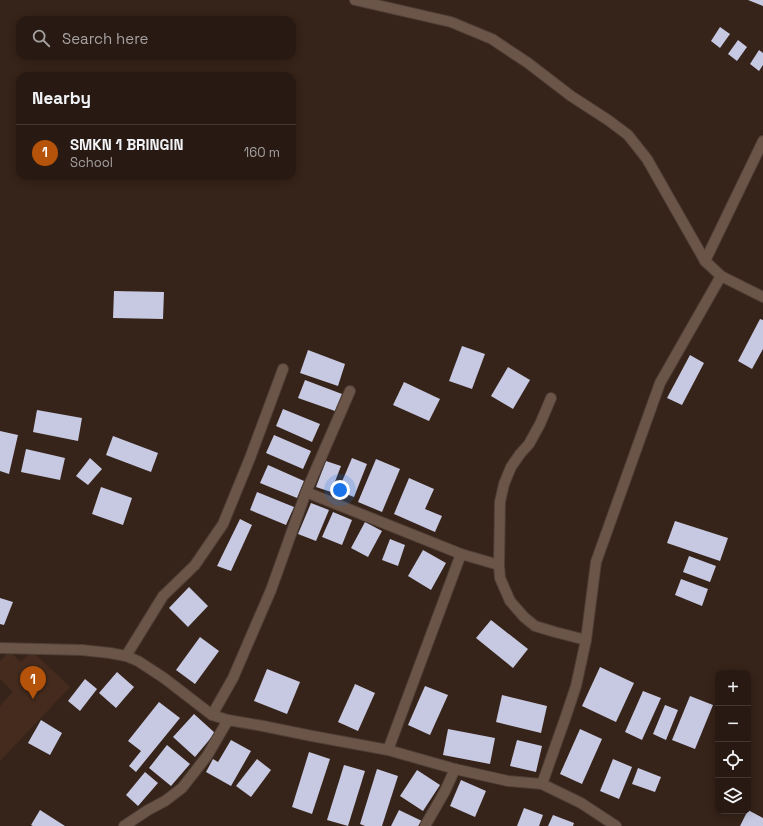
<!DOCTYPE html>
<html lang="en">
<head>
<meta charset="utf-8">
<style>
	body { margin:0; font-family:"Space Grotesk",sans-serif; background:#342721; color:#f1f3f6 }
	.controls { position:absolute; right:12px; bottom:12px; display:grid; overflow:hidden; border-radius:8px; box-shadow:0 2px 10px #0003 }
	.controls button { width:36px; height:36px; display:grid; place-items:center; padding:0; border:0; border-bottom:1px solid #443833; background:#281a13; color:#f1f3f6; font:20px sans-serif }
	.you { position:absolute; left:340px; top:490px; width:14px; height:14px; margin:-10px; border:3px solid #fff; border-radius:50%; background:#1a73e8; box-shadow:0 0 0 6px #1a73e833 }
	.badge { display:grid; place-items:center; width:26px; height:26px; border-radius:50%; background:#b45309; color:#fff; font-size:13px; font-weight:700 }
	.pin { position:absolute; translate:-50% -33px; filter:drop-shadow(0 1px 2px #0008) }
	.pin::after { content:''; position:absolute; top:21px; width:14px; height:12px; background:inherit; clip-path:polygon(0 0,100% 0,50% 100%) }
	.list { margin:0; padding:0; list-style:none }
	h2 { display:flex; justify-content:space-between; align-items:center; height:52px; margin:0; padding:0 16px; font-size:17px }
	h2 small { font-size:13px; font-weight:400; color:#a5a1a0 }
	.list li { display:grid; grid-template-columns:26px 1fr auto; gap:12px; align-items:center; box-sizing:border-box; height:56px; padding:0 16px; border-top:1px solid #443833 }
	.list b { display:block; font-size:15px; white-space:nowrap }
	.list p { margin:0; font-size:13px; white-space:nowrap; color:#a5a1a0 }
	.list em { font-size:13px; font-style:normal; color:#a5a1a0 }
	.icon { flex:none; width:22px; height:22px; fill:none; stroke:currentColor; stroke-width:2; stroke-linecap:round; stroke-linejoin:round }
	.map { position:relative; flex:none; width:763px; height:826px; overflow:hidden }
	.search { position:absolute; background:#281a13; box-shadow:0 2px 10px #0003; left:16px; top:16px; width:280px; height:44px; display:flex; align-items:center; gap:10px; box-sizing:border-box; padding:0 14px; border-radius:12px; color:#a5a1a0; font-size:15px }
	.panel { position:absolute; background:#281a13; box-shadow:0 2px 10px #0003; left:16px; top:72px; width:280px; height:108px; border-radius:12px }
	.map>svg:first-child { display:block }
	.built { fill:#442b1d }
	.building { fill:#c7c9e2 }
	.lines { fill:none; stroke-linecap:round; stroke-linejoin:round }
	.minor-casing { stroke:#4e3e36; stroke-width:12 }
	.minor { stroke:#6b5549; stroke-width:10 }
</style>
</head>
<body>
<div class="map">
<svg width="763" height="826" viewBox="0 0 763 826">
	<rect width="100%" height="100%" fill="#362319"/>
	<!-- built -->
	<path class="built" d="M9,651L21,662L32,651L70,687L0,761V706L13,692L0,679V661Z"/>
	<!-- building -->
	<g class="building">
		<path d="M748,0H763V6Z"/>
		<path d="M720,27L730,34L720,48L711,41Z"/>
		<path d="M738,40L747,47L737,61L728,54Z"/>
		<path d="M759,50L763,53V65L759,71L750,64Z"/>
		<path d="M114,291L164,292L163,319L113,318Z"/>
		<path d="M760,319L763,320V349L752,369L738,361Z"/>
		<path d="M462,346L485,354L472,389L449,381Z"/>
		<path d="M308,350L345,364L338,386L300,373Z"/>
		<path d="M690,355L704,363L682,405L667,398Z"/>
		<path d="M508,367L530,380L513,409L491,396Z"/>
		<path d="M305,380L342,394L335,411L298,398Z"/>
		<path d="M404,382L440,399L429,421L393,405Z"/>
		<path d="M283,409L320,424L312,442L276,426Z"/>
		<path d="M37,410L82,418L78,441L33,432Z"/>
		<path d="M0,431L18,435L9,474L0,471Z"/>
		<path d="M274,435L311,451L303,469L266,453Z"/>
		<path d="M113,436L158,453L151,472L106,455Z"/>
		<path d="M26,449L65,458L60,480L21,472Z"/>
		<path d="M90,458L102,469L88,485L76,476Z"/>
		<path d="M352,458L367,464L354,497L338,491Z"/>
		<path d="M376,459L400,469L382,512L358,502Z"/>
		<path d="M326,461L341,466L331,492L316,487Z"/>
		<path d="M268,465L304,481L297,498L260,483Z"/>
		<path d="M409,478L434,489L425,509L442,516L435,532L394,514Z"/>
		<path d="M101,487L132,498L123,525L92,514Z"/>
		<path d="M257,492L294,507L286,525L250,510Z"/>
		<path d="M311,503L329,510L316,541L298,534Z"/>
		<path d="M333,512L352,520L342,545L322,537Z"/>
		<path d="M240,519L252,525L231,571L217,566Z"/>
		<path d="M675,521L728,538L720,561L667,543Z"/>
		<path d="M365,522L382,531L368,557L351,548Z"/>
		<path d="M390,539L405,545L398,566L382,560Z"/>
		<path d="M423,550L446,563L431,590L408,576Z"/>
		<path d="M689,556L716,566L710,582L683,572Z"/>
		<path d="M681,579L708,589L702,606L675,595Z"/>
		<path d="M189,587L208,606L188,627L169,608Z"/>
		<path d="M0,598L13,602L4,625L0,624Z"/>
		<path d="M491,620L528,649L513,668L476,638Z"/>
		<path d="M200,637L219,651L195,684L176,670Z"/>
		<path d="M600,667L634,683L616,722L582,706Z"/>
		<path d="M267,669L300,682L287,714L254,701Z"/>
		<path d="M117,672L134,687L116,708L99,693Z"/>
		<path d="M85,679L97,689L80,711L68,701Z"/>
		<path d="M355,684L375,693L358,731L338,722Z"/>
		<path d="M425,686L448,695L430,735L408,725Z"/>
		<path d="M643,691L661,698L642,740L625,732Z"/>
		<path d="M502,695L547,706L541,733L496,722Z"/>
		<path d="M690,696L713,705L695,749L672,740Z"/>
		<path d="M159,702L180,718L136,772L129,766L141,751L128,741Z"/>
		<path d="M665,705L678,710L666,740L653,734Z"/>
		<path d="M194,714L215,733L195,757L173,737Z"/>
		<path d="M41,720L62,733L50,755L28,743Z"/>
		<path d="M448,729L495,738L490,764L443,755Z"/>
		<path d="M580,729L602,739L582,784L560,774Z"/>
		<path d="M231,740L251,751L231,786L206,772L213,759L218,762Z"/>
		<path d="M517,740L542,746L536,772L510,766Z"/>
		<path d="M167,745L190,764L171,786L149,768Z"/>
		<path d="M309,752L330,759L312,814L292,807Z"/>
		<path d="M257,759L271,770L251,797L236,786Z"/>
		<path d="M613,759L632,767L619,799L600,791Z"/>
		<path d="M344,765L365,771L348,826L327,820Z"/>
		<path d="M638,768L661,777L655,792L632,784Z"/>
		<path d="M377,769L398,776L382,826H365L360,824Z"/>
		<path d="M417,770L440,785L423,811L400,796Z"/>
		<path d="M145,772L158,783L138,806L126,795Z"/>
		<path d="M461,780L486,791L475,817L450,806Z"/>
		<path d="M524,808L543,815L539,826H517Z"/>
		<path d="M40,810L65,826H33L31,825Z"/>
		<path d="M399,810L422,821L418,826H391Z"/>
		<path d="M748,810L763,818V826H740Z"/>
		<path d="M553,815L574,823L573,826H548Z"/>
	</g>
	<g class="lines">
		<!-- minor casing -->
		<g class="minor-casing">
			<g id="minor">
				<path d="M355,0L451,22L492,39L528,63L571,96L608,120L628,135L647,159L705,261L721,276L763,297"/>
				<path d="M705,261L763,141"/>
				<path d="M551,398L540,424L529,444L520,454L511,467L504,484L500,502L499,565L500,578L510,601L524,617L535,626L555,632L586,640"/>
				<path d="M306,492L461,554L499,565"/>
				<path d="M0,648L82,650L110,653L126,656L138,661L164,678L212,715L228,720L263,726L312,736L388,750L455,769L508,781L542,784L581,803L616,826"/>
				<path d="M126,656L163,596L195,565L223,524L250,458L283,369"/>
				<path d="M212,715L233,678L271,590L306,492L350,391"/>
				<path d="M388,750L461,554"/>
				<path d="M542,784L566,716L576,686L586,640L596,562L660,383L721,276"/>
				<path d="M124,826L148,810L165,801L182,788L207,756L228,720"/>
				<path d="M425,826L445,791L455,769"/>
			</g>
		</g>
		<!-- minor -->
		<use href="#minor" class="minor"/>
	</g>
</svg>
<div class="controls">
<button>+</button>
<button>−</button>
<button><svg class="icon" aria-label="locate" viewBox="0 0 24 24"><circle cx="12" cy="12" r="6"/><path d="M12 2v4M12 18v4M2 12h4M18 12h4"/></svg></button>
<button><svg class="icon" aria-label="layers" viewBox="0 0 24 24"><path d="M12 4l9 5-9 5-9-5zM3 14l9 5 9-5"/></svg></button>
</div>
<div class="you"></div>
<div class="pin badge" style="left:33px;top:699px">1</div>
<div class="search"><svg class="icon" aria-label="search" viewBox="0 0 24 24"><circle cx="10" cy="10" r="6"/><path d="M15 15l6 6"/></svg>Search here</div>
<section class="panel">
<h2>Nearby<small></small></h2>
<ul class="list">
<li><span class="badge">1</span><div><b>SMKN 1 BRINGIN</b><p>School</p></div><em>160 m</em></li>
</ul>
</section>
</div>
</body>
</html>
